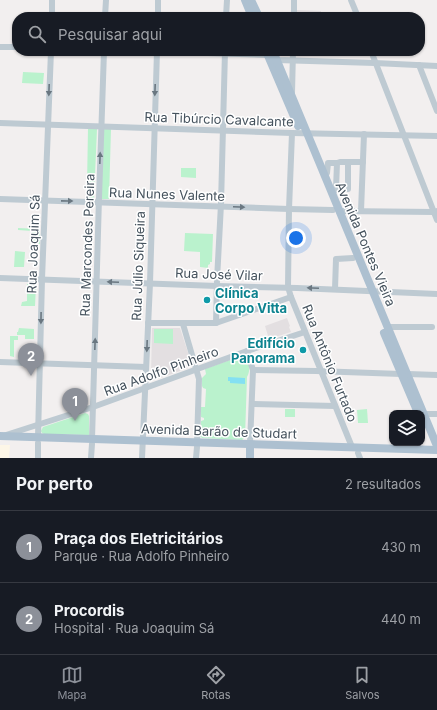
<!DOCTYPE html>
<html lang="pt">
<head>
<meta charset="utf-8">
<style>
	body { margin:0; font-family:Inter,sans-serif; background:#20242c; color:#f1f3f6 }
	.controls { position:absolute; right:12px; bottom:12px; display:grid; overflow:hidden; border-radius:8px; box-shadow:0 1px 3px #0004 }
	.controls button { width:36px; height:36px; display:grid; place-items:center; padding:0; border:0; border-bottom:1px solid #363941; background:#171b24; color:#f1f3f6; font:20px sans-serif }
	.you { position:absolute; left:296px; top:238px; width:14px; height:14px; margin:-10px; border:3px solid #fff; border-radius:50%; background:#1a73e8; box-shadow:0 0 0 6px #1a73e833 }
	.badge { display:grid; place-items:center; width:26px; height:26px; border-radius:50%; background:#8c9099; color:#fff; font-size:13px; font-weight:700 }
	.pin { position:absolute; translate:-50% -33px; filter:drop-shadow(0 1px 2px #0008) }
	.pin::after { content:''; position:absolute; top:21px; width:14px; height:12px; background:inherit; clip-path:polygon(0 0,100% 0,50% 100%) }
	.list { margin:0; padding:0; list-style:none }
	h2 { display:flex; justify-content:space-between; align-items:center; height:52px; margin:0; padding:0 16px; font-size:17px }
	h2 small { font-size:13px; font-weight:400; color:#9ea1a6 }
	.list li { display:grid; grid-template-columns:26px 1fr auto; gap:12px; align-items:center; box-sizing:border-box; height:72px; padding:0 16px; border-top:1px solid #363941 }
	.list b { display:block; font-size:15px; white-space:nowrap }
	.list p { margin:0; font-size:13px; white-space:nowrap; color:#9ea1a6 }
	.list em { font-size:13px; font-style:normal; color:#9ea1a6 }
	.icon { flex:none; width:22px; height:22px; fill:none; stroke:currentColor; stroke-width:2; stroke-linecap:round; stroke-linejoin:round }
	.map { position:relative; flex:none; width:437px; height:458px; overflow:hidden }
	.search { position:absolute; background:#171b24; box-shadow:0 1px 3px #0004; left:12px; right:12px; top:12px; height:44px; display:flex; align-items:center; gap:10px; box-sizing:border-box; padding:0 14px; border-radius:16px; color:#9ea1a6; font-size:15px }
	.sheet { height:196px; background:#171b24 }
	nav { display:flex; justify-content:space-around; align-items:center; box-sizing:border-box; height:56px; border-top:1px solid #363941; background:#171b24; font-size:11px; color:#9ea1a6 }
	nav a { display:grid; justify-items:center; gap:2px }
	nav .on { color:#8c9099 }
	.map>svg:first-child { display:block }
	.commercial { fill:#fdf6e7 }
	.education { fill:#e3dfe1 }
	.green { fill:#baf2cd }
	.water { fill:#84e0f2 }
	.lines { fill:none; stroke-linecap:round; stroke-linejoin:round }
	.minor { stroke:#becad2; stroke-width:6 }
	.major { stroke:#adc0d0; stroke-width:8 }
	.oneway { fill:#6a7781 }
	.culture-dot { fill:#0f9aa8; stroke:#fff; stroke-width:1.5 }
	.labels { text-anchor:middle; stroke-width:3; stroke-linejoin:round; paint-order:stroke }
	.street-label { font-size:13px; fill:#46535e; stroke:#fff }
	.culture-label { font-size:13px; font-weight:bold; fill:#0d838f; stroke:#fff; text-anchor:start }
</style>
</head>
<body>
<div class="map">
<svg width="437" height="458" viewBox="0 0 437 458">
	<rect width="100%" height="100%" fill="#f2efef"/>
	<!-- commercial -->
	<path class="commercial" d="M0,445H10L9,458H0Z"/>
	<!-- education -->
	<g class="education">
		<path d="M297,10L321,11V17H297Z"/>
		<path d="M287,318L290,326L289,327L291,332L269,339L265,326Z"/>
		<path d="M152,328H180L192,365L191,367L155,380L151,376Z"/>
	</g>
	<!-- green -->
	<g class="green">
		<path d="M23,72L44,73L43,84L22,83Z"/>
		<path d="M88,128L97,129L94,198H87L88,186L87,185Z"/>
		<path d="M103,129H111L109,199H101Z"/>
		<path d="M181,168H196V178L181,177Z"/>
		<path d="M18,228L40,229V244L32,243V231L18,230Z"/>
		<path d="M185,233L213,234L212,262H210V264L208,265V268L200,267V252L184,251Z"/>
		<path d="M15,251L25,252L24,267H14Z"/>
		<path d="M27,284L36,285L35,306H21L22,302L27,301Z"/>
		<path d="M19,328L34,329V339H25V335H17V332H18Z"/>
		<path d="M154,329H173V344L154,343Z"/>
		<path d="M10,336H18V340H14V357L10,356Z"/>
		<path d="M244,355C250,360 251,370 247,377L245,437L242,440L202,438L200,436L201,433H204V431H201V421L204,420V418L201,417V407H205L206,389L203,388L202,386V378L206,374L205,369Z"/>
		<rect x="285" y="409" width="10" height="8"/>
		<path d="M367,409L368,423H358L357,410Z"/>
		<path d="M85,413L88,414L89,416V435L44,434L42,433L41,431L43,427Z"/>
	</g>
	<!-- water -->
	<path class="water" d="M228,377L245,378V384L230,383V381H228Z"/>
	<g class="lines">
		<!-- minor -->
		<g class="minor">
			<path d="M351,0L358,17"/>
			<path d="M52,17V0"/>
			<path d="M105,17L106,0"/>
			<path d="M158,17V0"/>
			<path d="M226,17L227,0"/>
			<path d="M294,17V0"/>
			<path d="M0,47H17"/>
			<path d="M143,51L268,55L277,60L375,63L437,66"/>
			<path d="M371,51L437,220"/>
			<path d="M419,65L437,111"/>
			<path d="M292,93L293,51"/>
			<path d="M0,123L292,133L437,136"/>
			<path d="M292,133L289,209L288,287L291,297L352,447"/>
			<path d="M324,174L327,173L328,163H337"/>
			<path d="M336,189H348V162"/>
			<path d="M332,194L336,189L337,163L340,162H363"/>
			<path d="M0,199L289,209L333,210"/>
			<path d="M339,211L434,212L437,211"/>
			<path d="M361,211L364,134"/>
			<path d="M0,278L217,286L297,288L437,294"/>
			<path d="M335,289L336,259L353,258"/>
			<path d="M148,323H216L291,297"/>
			<path d="M216,323L217,280L221,204L225,51"/>
			<path d="M183,324L199,379L197,443"/>
			<path d="M388,327H432"/>
			<path d="M247,351L253,370L250,444"/>
			<path d="M0,362L146,367"/>
			<path d="M253,370L316,371L401,374"/>
			<path d="M408,374L437,375"/>
			<path d="M252,404L335,406"/>
			<path d="M424,414H437"/>
			<path d="M6,435L93,407L247,351L305,332"/>
			<path d="M38,437L42,279L51,51"/>
			<path d="M92,439L99,198L104,51"/>
			<path d="M358,453L360,458"/>
			<path d="M38,458V443"/>
			<path d="M91,458L92,444"/>
			<path d="M142,458L150,283L157,51"/>
			<path d="M196,458L197,447"/>
		</g>
		<!-- major -->
		<g class="major">
			<path d="M245,0L252,17"/>
			<path d="M251,0L259,17"/>
			<path d="M266,51L298,126"/>
			<path d="M273,51L437,446"/>
			<path d="M384,333L418,413"/>
			<path d="M0,436L437,450"/>
			<path d="M250,458V444"/>
		</g>
	</g>
	<!-- one-way arrows -->
	<defs><path id="oneway-solid" d="M-6-.8H1V-3.2L6.5 0L1 3.2V.8H-6Z"/></defs>
	<g class="oneway">
		<use href="#oneway-solid" transform="translate(49 90) rotate(92)"/>
		<use href="#oneway-solid" transform="translate(155 90) rotate(92)"/>
		<use href="#oneway-solid" transform="translate(100 158) rotate(-88)"/>
		<use href="#oneway-solid" transform="translate(67 201) rotate(1)"/>
		<use href="#oneway-solid" transform="translate(239 207) rotate(2)"/>
		<use href="#oneway-solid" transform="translate(113 282) rotate(-178)"/>
		<use href="#oneway-solid" transform="translate(313 288) rotate(-178)"/>
		<use href="#oneway-solid" transform="translate(41 318) rotate(91)"/>
		<use href="#oneway-solid" transform="translate(95 344) rotate(-88)"/>
		<use href="#oneway-solid" transform="translate(147 346) rotate(92)"/>
	</g>
	<!-- markers -->
	<g class="culture-dot">
		<circle cx="207" cy="300" r="4"/>
		<circle cx="303" cy="350" r="4"/>
	</g>
	<g class="labels">
		<!-- street labels -->
		<g class="street-label">
			<text transform="translate(219 119) rotate(2)" y="5">Rua Tibúrcio Cavalcante</text>
			<text transform="translate(167 194) rotate(2)" y="5">Rua Nunes Valente</text>
			<text transform="translate(33 244) rotate(-88)" y="5">Rua Joaquim Sá</text>
			<text transform="translate(366 244) rotate(67)" y="5">Avenida Pontes Vieira</text>
			<text transform="translate(87 245) rotate(-88)" y="5">Rua Marcondes Pereira</text>
			<text transform="translate(138 266) rotate(-88)" y="5">Rua Júlio Siqueira</text>
			<text transform="translate(219 274) rotate(2)" y="5">Rua José Vilar</text>
			<text transform="translate(330 363) rotate(68)" y="5">Rua Antônio Furtado</text>
			<text transform="translate(161 371) rotate(-20)" y="5">Rua Adolfo Pinheiro</text>
			<text transform="translate(219 431) rotate(2)" y="5">Avenida Barão de Studart</text>
		</g>
		<!-- culture labels -->
		<g class="culture-label">
			<text x="215" y="298">Clínica<tspan x="215" dy="15">Corpo Vitta</tspan></text>
			<text x="295" y="348" text-anchor="end">Edifício<tspan x="295" dy="15">Panorama</tspan></text>
		</g>
	</g>
</svg>
<div class="controls">
<button><svg class="icon" aria-label="layers" viewBox="0 0 24 24"><path d="M12 4l9 5-9 5-9-5zM3 14l9 5 9-5"/></svg></button>
</div>
<div class="you"></div>
<div class="pin badge" style="left:75px;top:421px">1</div>
<div class="pin badge" style="left:31px;top:376px">2</div>
<div class="search"><svg class="icon" aria-label="search" viewBox="0 0 24 24"><circle cx="10" cy="10" r="6"/><path d="M15 15l6 6"/></svg>Pesquisar aqui</div>
</div>
<section class="sheet">
<h2>Por perto<small>2 resultados</small></h2>
<ul class="list">
<li><span class="badge">1</span><div><b>Praça dos Eletricitários</b><p>Parque · Rua Adolfo Pinheiro</p></div><em>430 m</em></li>
<li><span class="badge">2</span><div><b>Procordis</b><p>Hospital · Rua Joaquim Sá</p></div><em>440 m</em></li>
</ul>
</section>
<nav>
<a class="on"><svg class="icon" aria-label="map" viewBox="0 0 24 24"><path d="M3 6l6-2 6 2 6-2v14l-6 2-6-2-6 2zM9 4v14M15 6v14"/></svg>Mapa</a>
<a><svg class="icon" aria-label="directions" viewBox="0 0 24 24"><path d="M12 3l9 9-9 9-9-9zM9 14v-3h6M13 9l2 2-2 2"/></svg>Rotas</a>
<a><svg class="icon" aria-label="saved" viewBox="0 0 24 24"><path d="M7 4h10v16l-5-4-5 4z"/></svg>Salvos</a>
</nav>
</body>
</html>
